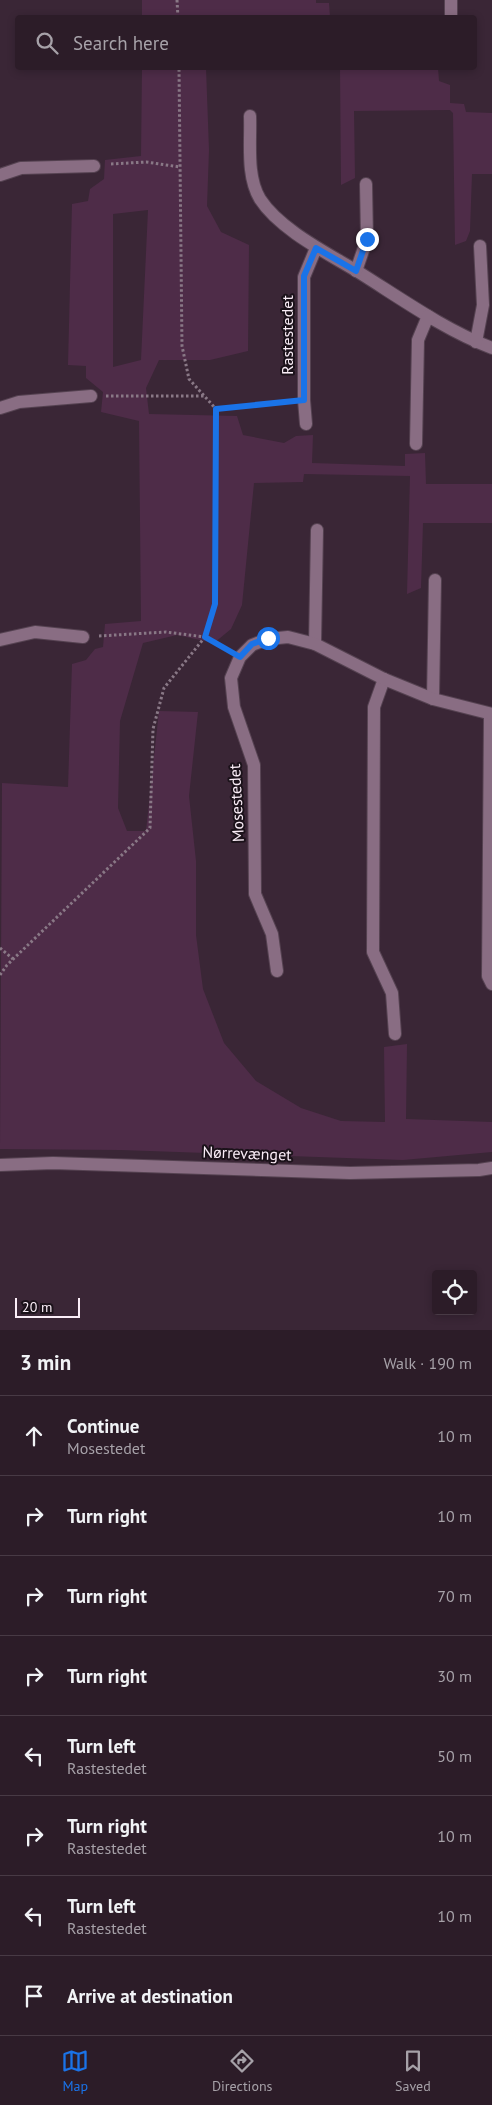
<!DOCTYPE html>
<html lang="en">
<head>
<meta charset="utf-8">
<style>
	body { margin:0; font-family:"PT Sans",sans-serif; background:#342530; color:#f1f3f6 }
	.controls { position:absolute; right:15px; bottom:15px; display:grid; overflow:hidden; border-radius:5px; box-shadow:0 2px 8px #0003 }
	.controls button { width:45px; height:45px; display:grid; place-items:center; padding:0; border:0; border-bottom:1px solid #483a45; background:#2c1c28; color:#f1f3f6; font:25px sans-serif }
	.scale { position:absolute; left:15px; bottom:12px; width:65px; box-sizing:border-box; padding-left:5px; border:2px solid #faedf7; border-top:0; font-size:14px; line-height:18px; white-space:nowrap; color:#faedf7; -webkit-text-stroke:4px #1b121a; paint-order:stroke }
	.stop { position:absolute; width:15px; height:15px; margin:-11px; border:4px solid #1a73e8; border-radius:50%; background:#fff }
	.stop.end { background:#1a73e8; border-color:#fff; box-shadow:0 1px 5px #0008 }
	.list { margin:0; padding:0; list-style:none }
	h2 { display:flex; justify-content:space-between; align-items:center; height:65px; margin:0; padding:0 20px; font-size:21px }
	h2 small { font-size:16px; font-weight:400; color:#a6a1a8 }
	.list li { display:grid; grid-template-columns:32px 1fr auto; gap:15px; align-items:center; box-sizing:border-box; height:80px; padding:0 20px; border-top:1px solid #483a45 }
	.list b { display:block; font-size:19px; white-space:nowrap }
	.list p { margin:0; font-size:16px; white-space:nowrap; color:#a6a1a8 }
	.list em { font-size:16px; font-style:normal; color:#a6a1a8 }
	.icon { flex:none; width:28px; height:28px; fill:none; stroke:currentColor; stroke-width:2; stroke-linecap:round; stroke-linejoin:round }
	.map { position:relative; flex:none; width:492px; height:1330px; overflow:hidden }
	.search { position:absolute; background:#2c1c28; box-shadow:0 2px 8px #0003; left:15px; right:15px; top:15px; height:55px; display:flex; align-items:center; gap:12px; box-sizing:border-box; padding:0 18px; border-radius:5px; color:#a6a1a8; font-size:19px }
	.sheet { height:705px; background:#2c1c28 }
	nav { display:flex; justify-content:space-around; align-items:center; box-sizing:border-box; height:70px; border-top:1px solid #483a45; background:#2c1c28; font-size:14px; color:#a6a1a8 }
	nav a { display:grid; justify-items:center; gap:2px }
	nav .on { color:#1a73e8 }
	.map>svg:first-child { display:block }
	.green { fill:#4e2c48; fill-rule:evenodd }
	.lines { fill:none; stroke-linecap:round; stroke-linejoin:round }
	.minor-casing { stroke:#554251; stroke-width:14 }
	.path { stroke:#897886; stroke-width:3; stroke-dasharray:2.5 2.5; stroke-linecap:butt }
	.minor { stroke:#896d83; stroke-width:12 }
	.route { stroke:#1a73e8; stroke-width:6 }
	.labels { text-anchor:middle; stroke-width:4; stroke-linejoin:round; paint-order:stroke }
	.street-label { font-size:16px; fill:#faedf7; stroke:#1b121a }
</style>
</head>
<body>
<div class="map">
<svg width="492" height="1330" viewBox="0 0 492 1330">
	<rect width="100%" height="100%" fill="#3a2636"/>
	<!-- green -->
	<g class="green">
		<path d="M142,0H316V3H329L330,17H142Z"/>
		<path d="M142,68H206L209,150L207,206L221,232L249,245L248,351L210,360H159L146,388L149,414L237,416L243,435L284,443L296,436L313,435L312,463L405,466V454L425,453L426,484H492V523H423L421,588L407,594L410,476L304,474L303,482L254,483L242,605L231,629L214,643L177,635L143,643L120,721L118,808L127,831H146L159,711L198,712L189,796L196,861V935L203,989L224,1043L256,1081L301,1108L341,1121L385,1122L384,1047L407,1044L406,1119L492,1122V1152L403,1160L121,1150L0,1149L2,783L68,787L72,664L86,660L95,649L103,647L105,624L141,621L139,421L101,412L103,392L86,378V366L68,365L72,204L88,201L90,189L104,179L105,160L141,156ZM148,210L141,360L113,367V214Z"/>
		<path d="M340,68H438L439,81L450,85V103L464,104L466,112L492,113V174H472L470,231L466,241L455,245L453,113L450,110L354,111L355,178L341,185Z"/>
	</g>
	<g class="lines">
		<!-- minor casing -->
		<g class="minor-casing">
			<g id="minor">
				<path d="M451,18V0"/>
				<path d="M250,116C251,142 246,176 260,199C280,230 329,254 360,273C403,300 445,330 492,348"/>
				<path d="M0,175L21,168L94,166"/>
				<path d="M356,271L367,239L366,184"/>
				<path d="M476,342L483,305L480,246"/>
				<path d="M0,408L19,402L91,396"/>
				<path d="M306,424L304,400V277L316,248"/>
				<path d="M416,444L418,340L428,316"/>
				<path d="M0,640L35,632L83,637"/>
				<path d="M315,644L317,530"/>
				<path d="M384,679L374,707L373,952L392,993L395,1034"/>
				<path d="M433,699L435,580"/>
				<path d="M490,714L488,976L492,984"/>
				<path d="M277,971L272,934L255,894L254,765L234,707L231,678L240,657L252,645L268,639L288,637L315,644L384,679L433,699L492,714"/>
				<path d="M0,1165L53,1163L350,1173L479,1170L492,1168"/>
			</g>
		</g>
		<!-- path -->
		<g class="path">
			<path d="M177,0L178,18"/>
			<path d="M111,164L146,162L180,167"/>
			<path d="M106,396H205"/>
			<path d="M216,409L288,401"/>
			<path d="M99,636L166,632L205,637L226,649"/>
			<path d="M0,948L13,959"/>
			<path d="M0,975L7,965L150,828L153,729L164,688L205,637L215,604L216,409L189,379L182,346L179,68"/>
		</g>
		<!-- minor -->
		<use href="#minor" class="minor"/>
	</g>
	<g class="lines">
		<!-- route -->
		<path class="route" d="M268,638L252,644L240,657L205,637L215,604L216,409L304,400V276L316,248L356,271L367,239"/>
	</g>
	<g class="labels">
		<!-- street labels -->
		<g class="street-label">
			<text transform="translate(287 335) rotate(-90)" y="6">Rastestedet</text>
			<text transform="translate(236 803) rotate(-93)" y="6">Mosestedet</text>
			<text transform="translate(247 1153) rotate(2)" y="6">Nørrevænget</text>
		</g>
	</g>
</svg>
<div class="controls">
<button><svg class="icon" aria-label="locate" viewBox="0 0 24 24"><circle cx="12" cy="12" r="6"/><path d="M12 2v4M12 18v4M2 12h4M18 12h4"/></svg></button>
</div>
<div class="scale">20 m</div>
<div class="stop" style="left:268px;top:638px"></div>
<div class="stop end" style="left:367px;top:239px"></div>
<div class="search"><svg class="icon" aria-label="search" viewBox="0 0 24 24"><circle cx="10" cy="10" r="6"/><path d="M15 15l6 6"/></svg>Search here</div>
</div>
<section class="sheet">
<h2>3 min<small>Walk · 190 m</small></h2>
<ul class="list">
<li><svg class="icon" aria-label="ahead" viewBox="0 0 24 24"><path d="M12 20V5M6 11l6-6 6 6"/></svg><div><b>Continue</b><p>Mosestedet</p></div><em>10 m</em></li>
<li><svg class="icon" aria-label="right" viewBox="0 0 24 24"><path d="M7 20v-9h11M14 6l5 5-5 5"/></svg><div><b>Turn right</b></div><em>10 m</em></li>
<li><svg class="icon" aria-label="right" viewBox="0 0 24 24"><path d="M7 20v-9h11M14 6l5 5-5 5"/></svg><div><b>Turn right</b></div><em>70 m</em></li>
<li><svg class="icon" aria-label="right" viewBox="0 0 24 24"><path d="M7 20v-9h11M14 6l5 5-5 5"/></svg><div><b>Turn right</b></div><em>30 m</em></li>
<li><svg class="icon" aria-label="left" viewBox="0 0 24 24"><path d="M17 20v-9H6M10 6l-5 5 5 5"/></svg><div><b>Turn left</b><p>Rastestedet</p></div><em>50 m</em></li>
<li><svg class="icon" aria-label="right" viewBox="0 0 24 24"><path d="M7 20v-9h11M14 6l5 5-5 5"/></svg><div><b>Turn right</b><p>Rastestedet</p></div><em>10 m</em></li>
<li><svg class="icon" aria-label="left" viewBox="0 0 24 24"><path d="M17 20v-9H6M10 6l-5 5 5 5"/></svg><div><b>Turn left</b><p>Rastestedet</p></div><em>10 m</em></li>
<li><svg class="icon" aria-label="arrive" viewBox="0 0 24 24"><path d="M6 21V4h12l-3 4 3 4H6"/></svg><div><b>Arrive at destination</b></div></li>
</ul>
</section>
<nav>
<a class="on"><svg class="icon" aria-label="map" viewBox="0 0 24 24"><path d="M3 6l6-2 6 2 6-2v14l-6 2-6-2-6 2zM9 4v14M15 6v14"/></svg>Map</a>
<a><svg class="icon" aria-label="directions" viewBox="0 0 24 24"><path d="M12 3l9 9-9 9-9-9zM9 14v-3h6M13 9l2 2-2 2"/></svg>Directions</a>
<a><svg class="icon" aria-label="saved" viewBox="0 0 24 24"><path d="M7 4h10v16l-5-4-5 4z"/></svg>Saved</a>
</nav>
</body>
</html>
